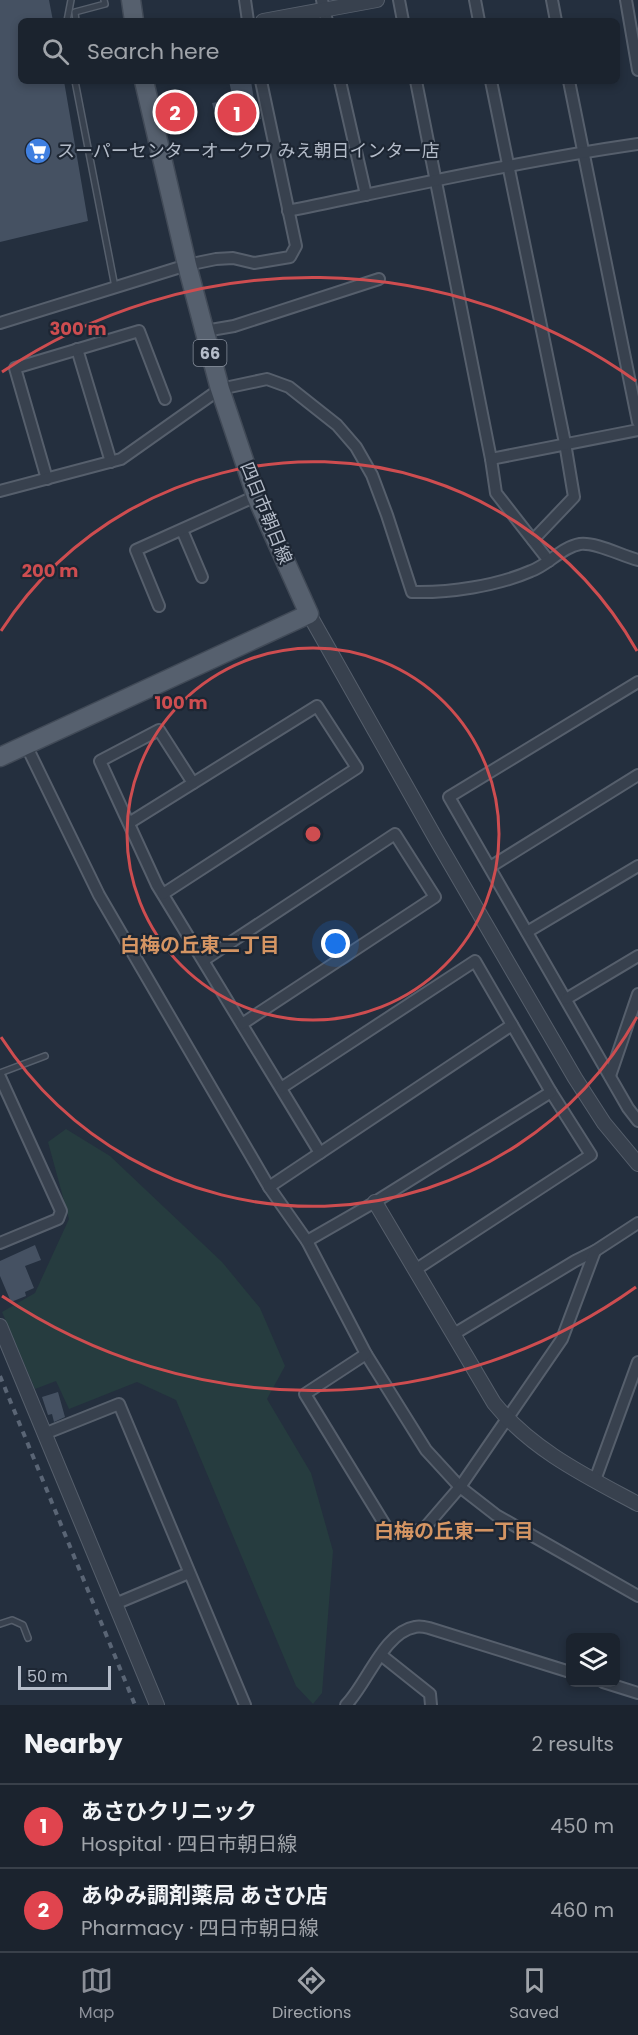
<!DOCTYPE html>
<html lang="en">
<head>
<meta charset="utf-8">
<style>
	body { margin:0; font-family:Poppins,"Noto Sans JP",sans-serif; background:#242b36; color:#f1f3f6 }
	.controls { position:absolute; right:18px; bottom:18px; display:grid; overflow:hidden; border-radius:9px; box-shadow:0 3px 9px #0003 }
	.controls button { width:54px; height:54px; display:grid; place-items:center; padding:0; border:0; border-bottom:2px solid #39404a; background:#1b232e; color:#f1f3f6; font:30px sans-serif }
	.scale { position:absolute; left:18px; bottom:15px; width:93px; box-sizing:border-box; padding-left:6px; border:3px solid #b4bcc9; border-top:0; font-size:16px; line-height:21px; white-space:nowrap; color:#b4bcc9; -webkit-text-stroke:4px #1d2633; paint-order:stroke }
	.you { position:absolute; left:336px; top:944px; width:21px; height:21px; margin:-15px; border:4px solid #fff; border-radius:50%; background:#1a73e8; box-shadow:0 0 0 9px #1a73e833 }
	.badge { display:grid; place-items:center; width:39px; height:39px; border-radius:50%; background:#8c9099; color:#fff; font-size:20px; font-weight:700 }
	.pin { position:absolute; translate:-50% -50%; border:3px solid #fff; box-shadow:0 2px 6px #0006 }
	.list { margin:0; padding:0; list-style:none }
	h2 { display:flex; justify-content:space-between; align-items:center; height:78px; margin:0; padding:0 24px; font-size:26px }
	h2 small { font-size:20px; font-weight:400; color:#a0a4aa }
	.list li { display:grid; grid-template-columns:39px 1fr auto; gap:18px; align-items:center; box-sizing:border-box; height:84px; padding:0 24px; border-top:2px solid #39404a }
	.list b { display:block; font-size:22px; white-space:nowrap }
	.list p { margin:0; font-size:20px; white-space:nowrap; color:#a0a4aa }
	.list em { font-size:20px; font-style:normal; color:#a0a4aa }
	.icon { flex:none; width:33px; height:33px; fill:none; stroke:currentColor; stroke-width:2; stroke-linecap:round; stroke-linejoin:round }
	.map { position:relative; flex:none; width:638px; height:1705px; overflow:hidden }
	.search { position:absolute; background:#1b232e; box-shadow:0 3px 9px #0003; left:18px; right:18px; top:18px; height:66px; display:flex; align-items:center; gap:15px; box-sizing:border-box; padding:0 21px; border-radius:9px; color:#a0a4aa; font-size:22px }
	.sheet { height:246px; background:#1b232e }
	nav { display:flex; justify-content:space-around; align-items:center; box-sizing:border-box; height:84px; border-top:2px solid #39404a; background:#1b232e; font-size:16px; color:#a0a4aa }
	nav a { display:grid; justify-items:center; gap:3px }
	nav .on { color:#8c9099 }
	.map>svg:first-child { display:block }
	.green { fill:#263c3f }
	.building { fill:#455162 }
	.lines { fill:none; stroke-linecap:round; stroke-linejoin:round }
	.service-casing { stroke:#565f6c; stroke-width:8 }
	.minor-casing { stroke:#565f6c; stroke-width:14 }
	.tertiary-casing { stroke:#565f6c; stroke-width:16 }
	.primary-casing { stroke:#414a57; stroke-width:21 }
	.service { stroke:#38414e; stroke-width:5 }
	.minor { stroke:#38414e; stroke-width:10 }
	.tertiary { stroke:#38414e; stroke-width:14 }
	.primary { stroke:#56606e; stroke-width:18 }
	.rail { stroke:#5a6575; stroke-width:4; stroke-dasharray:6 6; stroke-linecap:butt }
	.ring { fill:none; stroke:#ce4d50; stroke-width:3 }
	.labels { text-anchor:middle; stroke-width:4.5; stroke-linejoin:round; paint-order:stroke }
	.shield { fill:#1d2633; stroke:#878f9c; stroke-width:1.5 }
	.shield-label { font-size:16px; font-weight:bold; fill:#b4bcc9 }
	.poi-label { font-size:18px; fill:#b4bcc9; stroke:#1d2633; text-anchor:start }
	.street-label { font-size:18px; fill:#b4bcc9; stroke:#1d2633 }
	.neighbourhood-label { font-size:20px; font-weight:bold; fill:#d59563; stroke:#1d2633 }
	.centre { fill:#ce4d50; stroke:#1d2633; stroke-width:3 }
	.ring-label { font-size:18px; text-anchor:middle; font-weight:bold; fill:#ce4d50; stroke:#1d2633; stroke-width:4.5; stroke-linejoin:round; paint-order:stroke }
</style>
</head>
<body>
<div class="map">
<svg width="638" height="1705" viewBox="0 0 638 1705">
	<rect width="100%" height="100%" fill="#242f3e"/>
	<!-- green -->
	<path class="green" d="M66,1129L110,1156L222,1262L260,1308L285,1366L267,1399L311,1473L333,1551L322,1693L313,1704L296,1686L176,1400L137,1382L69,1409L56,1381L35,1389L2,1312L35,1293L69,1219L48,1142Z"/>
	<!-- building -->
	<g class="building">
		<path d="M0,0H49L53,21H21V81H64L88,221L0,242Z"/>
		<path d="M229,81H251L255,106L258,105L261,119L219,128L212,103L233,99Z"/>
		<path d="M35,1245L41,1260L25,1266L34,1288L25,1292L26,1296L11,1302L0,1276V1261Z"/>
		<path d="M58,1392L65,1417L54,1422L52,1414L48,1415L42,1397Z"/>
	</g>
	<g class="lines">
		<!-- service casing -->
		<g class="service-casing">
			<g id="service">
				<path d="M67,21L71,0"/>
				<path d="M76,21L75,12L105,4L104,0"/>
				<path d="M75,81L115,287"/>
				<path d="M0,1073L45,1056"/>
				<path d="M0,1624L12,1620L23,1625L28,1638"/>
			</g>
		</g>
		<!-- minor casing -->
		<g class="minor-casing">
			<g id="minor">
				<path d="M245,0L248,21"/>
				<path d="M322,0L327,21"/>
				<path d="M399,0L403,21"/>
				<path d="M475,0L479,21"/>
				<path d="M552,0L556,21"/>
				<path d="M626,0L638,70"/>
				<path d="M340,81L366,195"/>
				<path d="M416,81L491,459L496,493L549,561"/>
				<path d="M491,81L565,443L574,497L533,540"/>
				<path d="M569,81L638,422"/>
				<path d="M288,211C405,187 521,161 638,144"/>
				<path d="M0,323L187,265L216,259L233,258L254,263L290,257L296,246L261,81"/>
				<path d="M205,331L234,326L379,279"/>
				<path d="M77,349L111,462"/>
				<path d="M491,459L638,430"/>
				<path d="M47,479L15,368L139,331L165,399"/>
				<path d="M0,491L121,459L220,389L267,379L289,387L337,425L356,447L372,475L387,515L412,592C449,593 497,586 531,571C548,565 562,547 580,544C596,542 622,556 638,560"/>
				<path d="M182,530L202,577"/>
				<path d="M159,606L136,550L256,496"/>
				<path d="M638,682L449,797L628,1108L638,1121"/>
				<path d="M26,745L99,895L269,1187L307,1241L366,1354L426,1450L460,1487L496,1515L638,1596"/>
				<path d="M193,783L159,730L100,761L157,885L320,1153"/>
				<path d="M129,823L317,706L357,768L163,894"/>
				<path d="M490,867L638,775"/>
				<path d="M527,932L638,866"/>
				<path d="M204,960L395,834L435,897L242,1024"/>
				<path d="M566,999L638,956"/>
				<path d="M610,1076L638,994"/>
				<path d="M0,1077L61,1211L58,1219L0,1243"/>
				<path d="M281,1088L475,961L551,1092L591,1155L415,1270"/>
				<path d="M269,1187L512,1025"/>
				<path d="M307,1241L375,1202L551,1092"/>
				<path d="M454,1334L575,1261L595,1251L638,1223"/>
				<path d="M366,1354L305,1394L390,1533L423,1530L460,1487L562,1339L595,1251"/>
				<path d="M44,1434L119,1404L245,1705"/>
				<path d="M595,1480L638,1362"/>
				<path d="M115,1604L189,1573"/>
				<path d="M381,1655L430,1694L431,1705"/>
				<path d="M603,1682L638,1693"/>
				<path d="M346,1705C367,1684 384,1632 415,1627C419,1626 425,1627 429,1628L570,1672"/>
			</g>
		</g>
		<!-- tertiary casing -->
		<g class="tertiary-casing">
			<g id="tertiary">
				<path d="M263,21L377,0"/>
				<path d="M309,614L436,839L575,1078L604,1123L638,1164"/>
				<path d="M375,1202L494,1403C532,1450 586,1476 638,1504"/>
				<path d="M0,1326L157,1705"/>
			</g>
		</g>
		<!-- primary casing -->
		<g class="primary-casing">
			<g id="primary">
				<path d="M131,0L134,21"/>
				<path d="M0,757L309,614L256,496L220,389L187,265L144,81"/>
			</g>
		</g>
		<!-- service -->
		<use href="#service" class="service"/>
		<!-- minor -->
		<use href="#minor" class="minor"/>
		<!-- tertiary -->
		<use href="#tertiary" class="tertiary"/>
		<!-- primary -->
		<use href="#primary" class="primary"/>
		<!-- rail -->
		<path class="rail" d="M0,1376L135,1705"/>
	</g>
	<!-- distance rings -->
	<g class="ring">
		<circle cx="313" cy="834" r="186"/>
		<path d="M637 1017A372 372 0 0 1 1 1037M1 631A372 372 0 0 1 637 651"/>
		<path d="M636 1287A557 557 0 0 1 2 1296M2 372A557 557 0 0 1 636 381"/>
	</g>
	<!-- icons -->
	<defs>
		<g id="supermarket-disc" transform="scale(1.35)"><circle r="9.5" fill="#3f7fe0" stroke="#1d2633"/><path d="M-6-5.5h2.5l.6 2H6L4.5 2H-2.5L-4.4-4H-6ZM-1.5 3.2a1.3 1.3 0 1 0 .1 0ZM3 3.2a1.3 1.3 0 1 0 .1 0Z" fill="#fff"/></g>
	</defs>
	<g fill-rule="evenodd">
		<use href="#supermarket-disc" x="38" y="151"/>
	</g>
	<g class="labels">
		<!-- shield labels -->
		<rect class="shield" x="193.5" y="340" width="33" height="26" rx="4.5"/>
		<g class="shield-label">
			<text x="210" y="359">66</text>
		</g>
		<!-- poi labels -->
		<g class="poi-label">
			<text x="57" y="157">スーパーセンターオークワ みえ朝日インター店</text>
		</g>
		<!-- street labels -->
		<g class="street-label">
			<text transform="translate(266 513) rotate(68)" y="6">四日市朝日線</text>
		</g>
		<!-- neighbourhood labels -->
		<g class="neighbourhood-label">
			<text x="200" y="952">白梅の丘東二丁目</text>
			<text x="454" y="1538">白梅の丘東一丁目</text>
		</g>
	</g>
	<circle cx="313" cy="834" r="9" class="centre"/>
	<g class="ring-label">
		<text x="78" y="335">300 m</text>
		<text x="50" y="577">200 m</text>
		<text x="181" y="709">100 m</text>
	</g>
</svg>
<div class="controls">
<button><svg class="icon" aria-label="layers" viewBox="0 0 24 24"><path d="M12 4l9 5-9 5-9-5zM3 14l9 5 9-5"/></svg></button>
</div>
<div class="scale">50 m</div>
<div class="you"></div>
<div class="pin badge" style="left:237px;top:113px;background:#e0444e">1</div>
<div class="pin badge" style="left:175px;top:112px;background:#e0444e">2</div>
<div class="search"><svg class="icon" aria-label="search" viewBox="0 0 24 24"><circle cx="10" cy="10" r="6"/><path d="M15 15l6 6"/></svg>Search here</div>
</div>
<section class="sheet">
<h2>Nearby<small>2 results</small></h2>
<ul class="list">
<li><span class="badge" style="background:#e0444e">1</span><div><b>あさひクリニック</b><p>Hospital · 四日市朝日線</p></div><em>450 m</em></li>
<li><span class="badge" style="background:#e0444e">2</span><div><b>あゆみ調剤薬局 あさひ店</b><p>Pharmacy · 四日市朝日線</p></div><em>460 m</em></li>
</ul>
</section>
<nav>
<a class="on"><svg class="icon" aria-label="map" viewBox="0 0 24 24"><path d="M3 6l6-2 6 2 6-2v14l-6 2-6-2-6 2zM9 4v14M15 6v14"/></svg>Map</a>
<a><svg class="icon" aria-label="directions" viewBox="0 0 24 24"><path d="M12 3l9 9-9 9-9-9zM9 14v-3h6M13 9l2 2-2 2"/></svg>Directions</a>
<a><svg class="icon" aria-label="saved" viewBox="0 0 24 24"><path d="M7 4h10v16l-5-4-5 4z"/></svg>Saved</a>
</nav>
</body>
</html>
